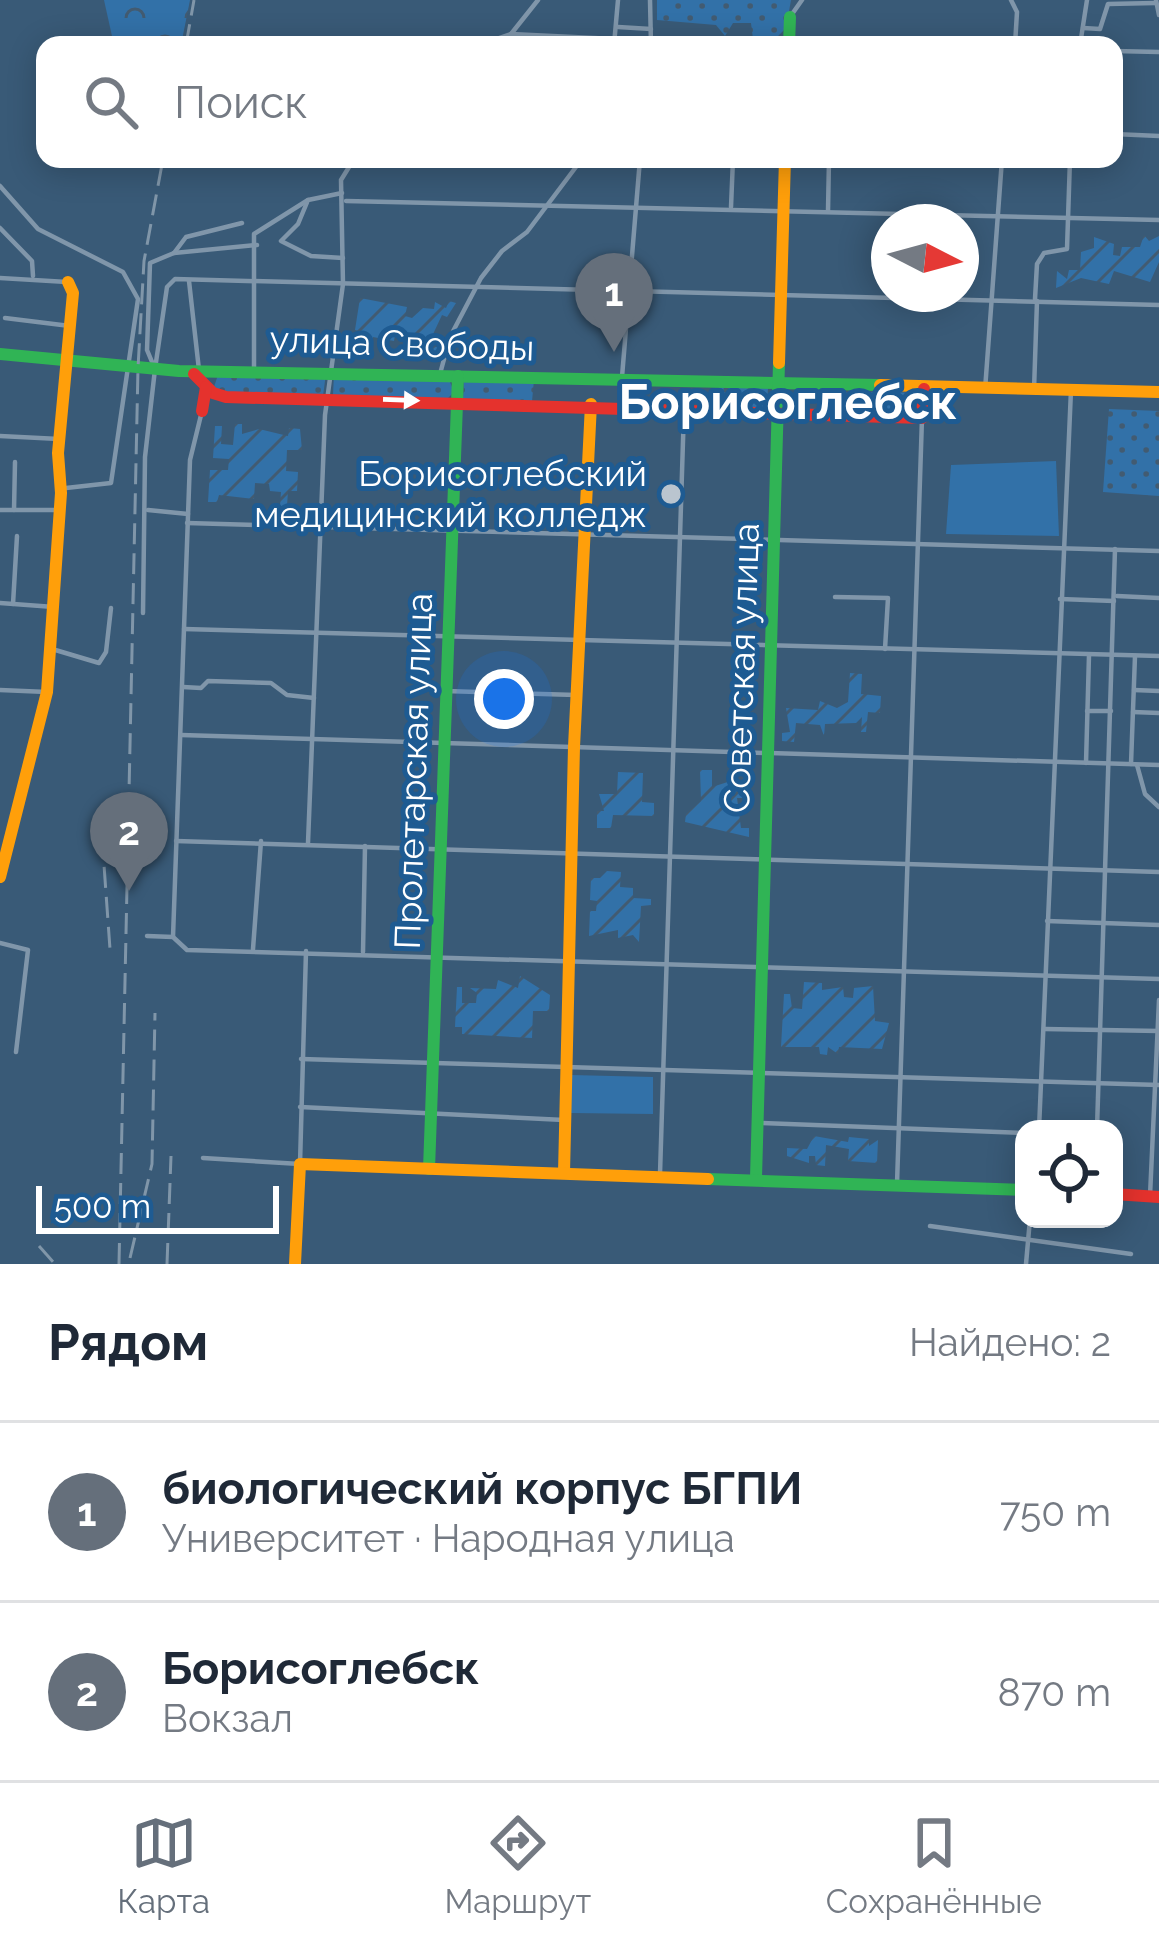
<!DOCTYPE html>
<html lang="ru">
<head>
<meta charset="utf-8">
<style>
	body { margin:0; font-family:Raleway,sans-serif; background:#f2f2f3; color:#1f2937 }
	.controls { position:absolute; right:36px; bottom:36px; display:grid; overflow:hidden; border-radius:24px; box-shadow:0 6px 30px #0003 }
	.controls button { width:108px; height:108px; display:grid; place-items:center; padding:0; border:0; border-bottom:3px solid #e0e1e3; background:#fff; color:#1f2937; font:60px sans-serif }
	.compass { position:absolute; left:871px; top:204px; width:108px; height:108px; border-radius:50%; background:#fff; box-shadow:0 6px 30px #0003; rotate:96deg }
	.scale { position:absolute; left:36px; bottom:30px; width:243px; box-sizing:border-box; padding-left:12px; border:6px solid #fff; border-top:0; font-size:33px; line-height:42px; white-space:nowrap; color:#fff; -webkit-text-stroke:9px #1e5b92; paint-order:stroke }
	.you { position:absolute; left:504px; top:699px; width:42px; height:42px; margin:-30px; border:9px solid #fff; border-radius:50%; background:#1a73e8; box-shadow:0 0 0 18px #1a73e833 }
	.badge { display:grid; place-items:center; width:78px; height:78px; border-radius:50%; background:#656f7b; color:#fff; font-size:39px; font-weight:700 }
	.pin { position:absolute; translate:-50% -99px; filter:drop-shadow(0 3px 6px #0008) }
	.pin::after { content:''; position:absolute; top:63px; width:42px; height:36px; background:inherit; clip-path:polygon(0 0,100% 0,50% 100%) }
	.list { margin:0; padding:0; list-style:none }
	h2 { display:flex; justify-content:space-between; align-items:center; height:156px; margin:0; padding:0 48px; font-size:51px }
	h2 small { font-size:39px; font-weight:400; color:#747a83 }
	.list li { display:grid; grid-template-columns:78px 1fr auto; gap:36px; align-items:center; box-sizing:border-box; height:180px; padding:0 48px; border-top:3px solid #e0e1e3 }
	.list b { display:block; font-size:45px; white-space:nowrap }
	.list p { margin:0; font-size:39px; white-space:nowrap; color:#747a83 }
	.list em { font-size:39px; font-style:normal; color:#747a83 }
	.icon { flex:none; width:66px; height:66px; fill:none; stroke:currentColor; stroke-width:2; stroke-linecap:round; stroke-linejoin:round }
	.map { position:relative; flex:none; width:1159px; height:1264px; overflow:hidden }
	.search { position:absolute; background:#fff; box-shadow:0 6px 30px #0003; left:36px; right:36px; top:36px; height:132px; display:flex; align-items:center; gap:30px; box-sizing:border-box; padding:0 42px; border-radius:24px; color:#747a83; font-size:45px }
	.sheet { height:516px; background:#fff }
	nav { display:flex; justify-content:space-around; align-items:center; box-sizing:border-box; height:168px; border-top:3px solid #e0e1e3; background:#fff; font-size:33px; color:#747a83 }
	nav a { display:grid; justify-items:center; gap:6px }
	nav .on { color:#656f7b }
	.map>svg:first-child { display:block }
	.forest { fill:url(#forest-crowns) }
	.park { fill:url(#park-dots) }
	.garden { fill:url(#garden-furrows) }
	.pitch { fill:#3271a8 }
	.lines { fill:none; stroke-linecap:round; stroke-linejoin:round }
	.street { stroke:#8096aa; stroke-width:4.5 }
	.fast { stroke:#30b455; stroke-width:12 }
	.slow { stroke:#ff9f0a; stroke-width:12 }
	.jam { stroke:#e5322d; stroke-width:12 }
	.rail { stroke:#8096a9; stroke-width:3; stroke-dasharray:21 9; stroke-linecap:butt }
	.oneway { fill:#fff }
	.poi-dot { fill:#bac5cf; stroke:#1e5b92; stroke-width:4.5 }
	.labels { text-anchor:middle; stroke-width:10; stroke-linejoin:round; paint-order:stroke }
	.street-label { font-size:36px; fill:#fff; stroke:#1e5b92 }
	.poi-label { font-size:36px; fill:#fff; stroke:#1e5b92; text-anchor:end }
	.district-label { font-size:48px; font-weight:bold; fill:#fff; stroke:#1e5b92 }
</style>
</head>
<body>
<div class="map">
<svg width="1159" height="1264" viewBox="0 0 1159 1264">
	<defs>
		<pattern id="forest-crowns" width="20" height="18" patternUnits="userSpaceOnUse" patternTransform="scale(3)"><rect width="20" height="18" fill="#3271a8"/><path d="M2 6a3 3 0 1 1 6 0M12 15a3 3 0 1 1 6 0" fill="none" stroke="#425b71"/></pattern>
		<pattern id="park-dots" width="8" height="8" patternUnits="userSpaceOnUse" patternTransform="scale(3)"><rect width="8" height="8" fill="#3271a8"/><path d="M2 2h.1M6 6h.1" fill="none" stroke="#425b71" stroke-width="1.8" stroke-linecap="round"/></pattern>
		<pattern id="garden-furrows" width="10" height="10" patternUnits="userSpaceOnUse" patternTransform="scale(3)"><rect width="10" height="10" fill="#3271a8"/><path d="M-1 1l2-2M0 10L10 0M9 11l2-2" fill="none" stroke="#425b71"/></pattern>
	</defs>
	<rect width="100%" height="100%" fill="#395a77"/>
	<!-- forest -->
	<path class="forest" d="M104,0H190L181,45H114Z"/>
	<!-- park -->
	<g class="park">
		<path d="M657,0H791L786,28L777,37L753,39L751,23H733L725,36L716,25L657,20Z"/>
		<path d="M219,372L326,373L323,396L220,395L213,390Z"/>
		<path d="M334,374L448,377L454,392L447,399L333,395Z"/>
		<path d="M464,378L534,380L532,401L463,399Z"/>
		<path d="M719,384L768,387L767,409L718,407Z"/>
		<path d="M826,390L917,393V395L901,396L887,413L826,412Z"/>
		<path d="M1109,409L1159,411V496L1103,492Z"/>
	</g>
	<!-- garden -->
	<g class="garden">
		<path d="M1144,235L1149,241L1159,236V262L1150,282L1114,271L1109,284L1081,278L1056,288L1057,271L1067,279L1069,270H1080L1081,252L1094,248V237L1114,244L1113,255L1120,256L1122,247H1140Z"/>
		<path d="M360,298L407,307L405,316L412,318L423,308L434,309L435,302L446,308L449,301L456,303L447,317L442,315L426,349L441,346L439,354L422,353L419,341L404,346V335H395L394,341L373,337L372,348L363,352L364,332L355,330Z"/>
		<path d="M235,424H242V434L259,429L288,436L289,428L300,429L302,450H287L286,471L298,472L297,491H288L287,506H280L281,492L270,491L269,484L255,483L254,499L219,495L217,502H208L210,470H228L229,459L213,458L215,426H222L221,444L233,445Z"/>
		<path d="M850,673L862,674L861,694L881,696L880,713L868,712L866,732H861L862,717L856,723L825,724L824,736L820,725L796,723L794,742L782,741V733L790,732L786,708L818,710L820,701L837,708L848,702Z"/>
		<path d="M700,770H712V787L734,780L750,785L749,798H737L741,828H749V837L685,822L686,814L701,801Z"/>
		<path d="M618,772L643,773L642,802L654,803V816L613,815L611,828H597V811H604L599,794H617Z"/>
		<path d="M607,871L621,872L620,887L633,888V898L651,899V905L641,906L639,942L633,935L618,938V930L589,936L590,911H596L597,901L590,900L591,878H600Z"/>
		<path d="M520,976L550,995L549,1011H533L532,1038L462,1034V1027H455L457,987H462V1003H476L477,993L470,988L496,989L498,980L518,988Z"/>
		<path d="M804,982L822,983V990L843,987L844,997L853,998L854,988L873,986L875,1021L889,1023L882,1049L839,1047L838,1054L828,1047L827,1055L820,1054L819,1047H781L784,994H790L792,1008L802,1009Z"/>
		<path d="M814,1136L848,1142L849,1137L869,1139V1146L878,1140L877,1163L848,1161L849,1149L826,1145L825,1166L816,1165L815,1156H809V1163L787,1156V1148L807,1149Z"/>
	</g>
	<!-- pitch -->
	<g class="pitch">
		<path d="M1056,461L1059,536L946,534L951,465Z"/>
		<path d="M571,1075L653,1077V1114L570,1113Z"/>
	</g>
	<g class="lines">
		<!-- street -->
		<g class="street">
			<path d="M650,0L651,45"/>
			<path d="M1011,0L1017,12L1015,45"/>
			<path d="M1156,0L1159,15"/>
			<path d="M790,17L802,0"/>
			<path d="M618,27L651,29"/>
			<path d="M1083,28L1100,29L1108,4L1155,3"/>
			<path d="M511,34L538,0"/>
			<path d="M479,45L511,34L615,39"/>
			<path d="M614,45L618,0"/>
			<path d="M726,45H917"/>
			<path d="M1080,45L1087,0"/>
			<path d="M1114,51L1159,52"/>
			<path d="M1114,134L1159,136"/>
			<path d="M0,186L38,229L123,272L138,299L111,483L66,488"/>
			<path d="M342,193L308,200L298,224L281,241L311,256L343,258"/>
			<path d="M346,201L1159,220"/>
			<path d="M731,207L733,159"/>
			<path d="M828,211L829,159"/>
			<path d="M0,228L32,261L33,276"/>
			<path d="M174,253L257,245"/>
			<path d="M0,278L67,282"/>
			<path d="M189,281L199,370"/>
			<path d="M1035,299L1037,264L1044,253L1067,249L1070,159"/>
			<path d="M5,318L70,326"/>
			<path d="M155,369L167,287L175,279L1159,305"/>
			<path d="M254,369V234L308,200"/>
			<path d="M440,374L450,337L481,278L502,251L527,232L582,159"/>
			<path d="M622,377L640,159"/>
			<path d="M985,390L1002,159"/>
			<path d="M1034,390L1037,301"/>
			<path d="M0,436L59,439"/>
			<path d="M0,510H60"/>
			<path d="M14,510L15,462"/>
			<path d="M148,510L188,514"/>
			<path d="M187,523L1159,551"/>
			<path d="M1117,596L1159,598"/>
			<path d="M835,597L888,598L885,649"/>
			<path d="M1060,599L1114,601"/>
			<path d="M0,603L54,607"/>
			<path d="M13,604L17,536"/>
			<path d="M143,613L145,457L155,369L147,350L150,263L174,253L186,237L242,223"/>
			<path d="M184,629L1159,656"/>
			<path d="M52,649L99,663L106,652L111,608"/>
			<path d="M183,687L201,688L208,681L271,683L287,695L314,698"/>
			<path d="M0,690L47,692"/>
			<path d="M1134,690L1159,691"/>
			<path d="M445,691L576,695"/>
			<path d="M1087,711H1111"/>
			<path d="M1133,712L1159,713"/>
			<path d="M181,735L1159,765"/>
			<path d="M1086,763L1089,655"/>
			<path d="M1131,764L1135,656"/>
			<path d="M1137,765L1145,794L1159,807"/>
			<path d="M176,841L1159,872"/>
			<path d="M308,843L325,415L343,284L341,180L354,159"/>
			<path d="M1047,921L1159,925"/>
			<path d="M147,936L173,937L187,950L1159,979"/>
			<path d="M173,937L190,460L202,411"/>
			<path d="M0,943L28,950L16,1052"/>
			<path d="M253,949L261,841"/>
			<path d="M363,952L365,846"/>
			<path d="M1045,1029L1159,1031"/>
			<path d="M301,1059L1159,1085"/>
			<path d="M300,1107L564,1120"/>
			<path d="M760,1123L1024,1133"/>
			<path d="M1039,1129L1071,390"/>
			<path d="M1097,1129L1115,549"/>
			<path d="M203,1158L300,1164L306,951"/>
			<path d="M660,1174L684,409"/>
			<path d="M897,1184L922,418L940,419L942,389"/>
			<path d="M1150,1196L1159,1000"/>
			<path d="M930,1226L1131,1254"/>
			<path d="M1026,1264L1030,1219"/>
		</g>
		<!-- fast -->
		<g class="fast">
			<path d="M789,45L790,17"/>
			<path d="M0,354L179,371L880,385"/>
			<path d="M429,1169L458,376"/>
			<path d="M756,1178L779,363"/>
			<path d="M708,1179L1024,1190"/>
		</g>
		<!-- slow -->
		<g class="slow">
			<path d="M779,363L785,159"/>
			<path d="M880,385L1159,392"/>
			<path d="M0,877L47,692L61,493L58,453L73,293L68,282"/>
			<path d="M564,1173L574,747L591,404"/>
			<path d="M295,1264L300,1164L708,1179"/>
		</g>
		<!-- jam -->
		<g class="jam">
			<path d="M194,374L213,393L226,397L922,418L924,389"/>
			<path d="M202,411L206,387"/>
			<path d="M1114,1194L1159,1197"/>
		</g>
		<!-- rail -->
		<g class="rail">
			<path d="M186,45L194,0"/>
			<path d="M102,837L110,949"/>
			<path d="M39,1246L55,1264"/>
			<path d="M130,1258L152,1164L155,1013"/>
			<path d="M119,1264L138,368L144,261L163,159"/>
			<path d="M167,1264L171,1156"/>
		</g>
	</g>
	<!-- one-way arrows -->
	<defs><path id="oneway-solid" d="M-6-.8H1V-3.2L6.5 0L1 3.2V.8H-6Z" transform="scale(3)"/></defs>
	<use class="oneway" href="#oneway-solid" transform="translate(401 400) rotate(2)"/>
	<!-- markers -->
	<circle class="poi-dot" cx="671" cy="494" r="12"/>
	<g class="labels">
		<!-- street labels -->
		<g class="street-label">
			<text transform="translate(402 343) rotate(2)" y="13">улица Свободы</text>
			<text transform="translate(741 668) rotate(-88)" y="13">Советская улица</text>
			<text transform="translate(413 771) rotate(-88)" y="13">Пролетарская улица</text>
		</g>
		<!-- poi labels -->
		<g class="poi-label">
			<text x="647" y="486">Борисоглебский<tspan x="647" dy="41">медицинский колледж</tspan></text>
		</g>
		<!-- district labels -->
		<g class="district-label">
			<text x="788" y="419">Борисоглебск</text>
		</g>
	</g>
</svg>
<div class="controls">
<button><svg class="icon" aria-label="locate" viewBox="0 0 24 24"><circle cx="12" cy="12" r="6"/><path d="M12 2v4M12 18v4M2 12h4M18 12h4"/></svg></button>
</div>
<svg class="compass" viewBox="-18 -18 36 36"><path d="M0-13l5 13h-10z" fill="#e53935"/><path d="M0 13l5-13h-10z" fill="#747a83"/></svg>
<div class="scale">500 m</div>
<div class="you"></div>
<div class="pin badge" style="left:614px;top:352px">1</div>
<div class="pin badge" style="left:129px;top:891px">2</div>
<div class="search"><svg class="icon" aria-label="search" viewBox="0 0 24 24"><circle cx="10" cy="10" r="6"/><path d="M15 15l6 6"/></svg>Поиск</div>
</div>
<section class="sheet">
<h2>Рядом<small>Найдено: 2</small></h2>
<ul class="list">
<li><span class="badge">1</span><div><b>биологический корпус БГПИ</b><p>Университет · Народная улица</p></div><em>750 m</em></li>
<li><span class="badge">2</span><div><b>Борисоглебск</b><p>Вокзал</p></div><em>870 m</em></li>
</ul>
</section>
<nav>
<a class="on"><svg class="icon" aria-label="map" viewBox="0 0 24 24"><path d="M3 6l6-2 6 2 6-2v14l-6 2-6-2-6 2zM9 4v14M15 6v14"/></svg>Карта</a>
<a><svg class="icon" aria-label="directions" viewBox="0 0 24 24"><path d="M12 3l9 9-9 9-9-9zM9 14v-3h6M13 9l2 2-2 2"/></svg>Маршрут</a>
<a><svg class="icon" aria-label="saved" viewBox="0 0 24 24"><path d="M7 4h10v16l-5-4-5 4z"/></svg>Сохранённые</a>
</nav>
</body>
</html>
